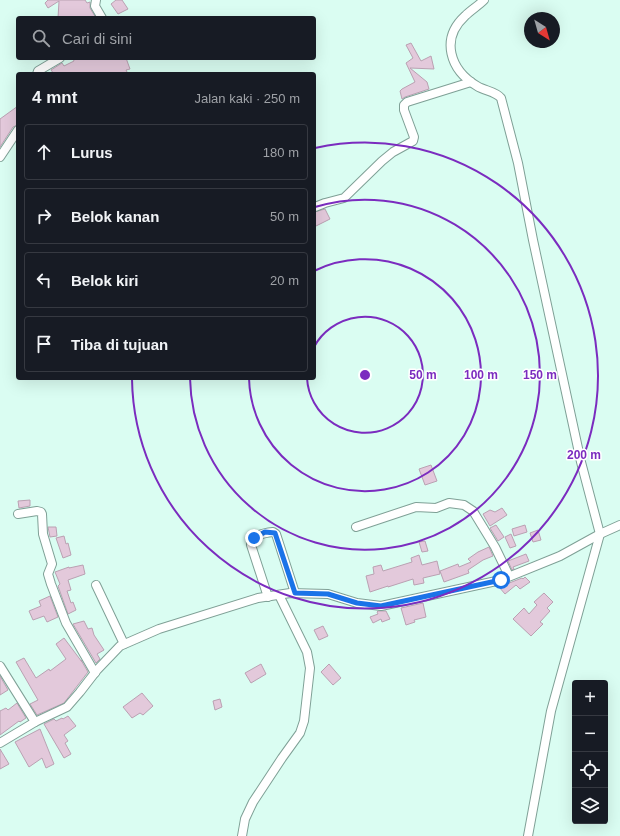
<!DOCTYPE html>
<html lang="id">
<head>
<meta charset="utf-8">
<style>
	body { margin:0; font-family:Helvetica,sans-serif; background:#20242c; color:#f1f3f6 }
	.controls { position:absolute; right:12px; bottom:12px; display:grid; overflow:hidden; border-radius:4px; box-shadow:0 4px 16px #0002 }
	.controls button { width:36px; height:36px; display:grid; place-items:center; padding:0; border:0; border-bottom:1px solid #363941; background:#171b24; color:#f1f3f6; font:20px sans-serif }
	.compass { position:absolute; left:524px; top:12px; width:36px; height:36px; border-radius:50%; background:#171b24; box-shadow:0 4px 16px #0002; rotate:143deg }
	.stop { position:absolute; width:12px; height:12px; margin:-9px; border:3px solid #1a73e8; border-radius:50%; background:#fff }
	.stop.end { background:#1a73e8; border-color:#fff; box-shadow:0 1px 4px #0008 }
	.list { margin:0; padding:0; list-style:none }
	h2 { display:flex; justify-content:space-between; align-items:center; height:52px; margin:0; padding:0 16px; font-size:17px }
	h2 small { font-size:13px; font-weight:400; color:#9ea1a6 }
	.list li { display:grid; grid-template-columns:26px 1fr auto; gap:12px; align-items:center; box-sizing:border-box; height:56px; margin:0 8px 8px; padding:0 8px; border:1px solid #363941; border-radius:4px }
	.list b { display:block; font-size:15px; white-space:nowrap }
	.list em { font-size:13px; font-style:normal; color:#9ea1a6 }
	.icon { flex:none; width:22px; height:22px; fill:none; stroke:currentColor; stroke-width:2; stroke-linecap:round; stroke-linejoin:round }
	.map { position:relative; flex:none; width:620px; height:836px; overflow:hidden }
	.search { position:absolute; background:#171b24; box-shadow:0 4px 16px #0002; left:16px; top:16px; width:300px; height:44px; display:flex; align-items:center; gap:10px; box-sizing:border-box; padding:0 14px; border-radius:4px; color:#9ea1a6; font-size:15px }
	.panel { position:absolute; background:#171b24; box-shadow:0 4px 16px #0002; left:16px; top:72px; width:300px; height:308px; border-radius:4px }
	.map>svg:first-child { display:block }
	.building { fill:#e3c9db; stroke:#baa1b2 }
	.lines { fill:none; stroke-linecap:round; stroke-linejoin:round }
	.street-casing { stroke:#7fa096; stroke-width:10 }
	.street { stroke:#fff; stroke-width:8 }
	.route { stroke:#1a73e8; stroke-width:5 }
	.ring { fill:none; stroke:#7b2cbf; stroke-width:2 }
	.centre { fill:#7b2cbf; stroke:#fff; stroke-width:2 }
	.ring-label { font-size:12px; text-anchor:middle; font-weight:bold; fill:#7b2cbf; stroke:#fff; stroke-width:3; stroke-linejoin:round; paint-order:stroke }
</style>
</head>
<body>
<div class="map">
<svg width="620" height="836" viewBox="0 0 620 836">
	<rect width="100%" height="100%" fill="#dafdf2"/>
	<!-- building -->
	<g class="building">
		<path d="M48,0H85L87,3L90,2V8L96,18H58L59,1L48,8L45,3Z"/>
		<path d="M116,0H122L128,9L118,14L111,4Z"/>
		<path d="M411,43L421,61L431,56L434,69L410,68L427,82L429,89L405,97L402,99L400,91L402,89L415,82L406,63L413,58L406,45Z"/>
		<path d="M73,58H126L130,69L126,70L128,74H54L51,70L62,63L64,66L74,61Z"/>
		<path d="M18,106V125L13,127L0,147V119Z"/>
		<path d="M325,209L330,219L314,227V212Z"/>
		<path d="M431,465L437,481L425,485L419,469Z"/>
		<path d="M30,500V506L19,508L18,501Z"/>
		<path d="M502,508L507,515L490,526L483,514L490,510L495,512Z"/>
		<path d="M496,525L504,537L498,541L490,528Z"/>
		<path d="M525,525L527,532L514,536L512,529Z"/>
		<path d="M48,527H56L57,536L50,537Z"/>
		<path d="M538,530L541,540L533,542L530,533Z"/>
		<path d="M511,534L516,546L510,548L505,537Z"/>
		<path d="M64,536L66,544L68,543L71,555L63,558L56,538Z"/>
		<path d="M425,541L428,551L422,552L419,542Z"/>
		<path d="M489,547L493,556L483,560L468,570L469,573L444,582L440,571L458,564L459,567L471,562L468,559L478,552Z"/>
		<path d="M526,554L529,561L513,567L514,569L512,570L508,561Z"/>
		<path d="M419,555L422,565L437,561L440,574L423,578L424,583L414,585L413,579L388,587V586L370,592L366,576L374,574L373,567L381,565L383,571L412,562L411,558Z"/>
		<path d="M83,565L85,574L68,580L71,590L67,591L71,603L73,602L76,610L68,614L58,586L60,584L55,572L69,567V568Z"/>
		<path d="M525,577L530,582L520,589L516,585L505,594L499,587L522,578L523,579Z"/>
		<path d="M544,593L553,602L547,608L550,611L540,622L543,624L531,636L513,619L524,608L529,614L537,605L534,602Z"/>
		<path d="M50,596L58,617L47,622L44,616L33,620L29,611L41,606L39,601Z"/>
		<path d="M423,603L426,617L414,620L415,622L406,625L401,608Z"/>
		<path d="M378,611H386L390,619L382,622L381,619L373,623L370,617L378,614L377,612Z"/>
		<path d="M84,621L88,629L92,628L94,635L104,650L97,654L100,659L96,663L73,624Z"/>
		<path d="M323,626L328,636L319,640L314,630Z"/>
		<path d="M64,638L82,662L81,660L88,672L64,703L37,715L30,704L38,700L16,662L24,658L36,678L49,669L50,671L66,659L56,644Z"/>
		<path d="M261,664L266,674L251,683L245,673Z"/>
		<path d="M329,664L341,678L333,685L321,672Z"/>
		<path d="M0,676L8,690L0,695Z"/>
		<path d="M142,693L153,706L143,715L140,713L132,718L123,707Z"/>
		<path d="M220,699L222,707L215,710L213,701Z"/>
		<path d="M17,703L26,718L20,722L19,721L0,735V711L6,708L8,710Z"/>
		<path d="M68,716L76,726L64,735L68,741L65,743L71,754L64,758L44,724L54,719L56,721L62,718L63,719Z"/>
		<path d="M40,729L54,764L46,768L42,758L29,767L15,742Z"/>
		<path d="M0,749L9,764L0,769Z"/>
	</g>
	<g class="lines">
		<!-- street casing -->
		<g class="street-casing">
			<g id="street">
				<path d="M96,0L95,6L102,18"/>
				<path d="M484,0C478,6 471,10 465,16C440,39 450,70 477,86C485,91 495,91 501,98L518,163L533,240L581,462L600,534L551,711L528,836"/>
				<path d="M37,74L38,71L60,58"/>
				<path d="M0,157L18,130"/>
				<path d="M315,207L325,203L344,198L382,161L393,152L413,141L414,137L404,110V105L407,102L471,82"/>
				<path d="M18,514L37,511L41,512L42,514L43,534L52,564L48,574L51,584L66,623L95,673"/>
				<path d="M356,527L416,507L436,508L449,503L464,505L473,511L495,547L509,576"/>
				<path d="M96,585L124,644"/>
				<path d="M268,597L251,545C253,535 263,533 273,532L276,534L295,593"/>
				<path d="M0,666L35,722"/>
				<path d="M0,743L35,722L67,707L80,692L97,670L120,646L159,629L258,598L290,593L328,594L357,603L381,606L501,580L560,556L600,534L620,525"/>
				<path d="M242,836L245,819L253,802L282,758L300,733L304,721L310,668L307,652L279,595"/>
			</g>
		</g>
		<!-- street -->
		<use href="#street" class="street"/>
	</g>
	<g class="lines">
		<!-- route -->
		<path class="route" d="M254,538L265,532L275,533L295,593L328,594L357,603L381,606L501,580"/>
	</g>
	<!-- distance rings -->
	<g class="ring">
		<path d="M314 347A58 58 0 1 1 307 378"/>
		<path d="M314 271A116 116 0 1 1 249 378"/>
		<path d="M315 207A175 175 0 1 1 190 378"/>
		<path d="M315 148A233 233 0 1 1 132 379"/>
	</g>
	<circle cx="365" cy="375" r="6" class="centre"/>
	<g class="ring-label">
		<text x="423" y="379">50 m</text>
		<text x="481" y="379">100 m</text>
		<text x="540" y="379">150 m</text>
		<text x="584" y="459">200 m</text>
	</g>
</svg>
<div class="controls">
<button>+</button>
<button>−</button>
<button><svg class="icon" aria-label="locate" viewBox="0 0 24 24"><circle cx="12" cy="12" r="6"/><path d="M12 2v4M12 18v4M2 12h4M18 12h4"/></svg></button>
<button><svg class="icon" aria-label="layers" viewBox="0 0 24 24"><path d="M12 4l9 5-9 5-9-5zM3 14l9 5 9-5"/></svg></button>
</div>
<svg class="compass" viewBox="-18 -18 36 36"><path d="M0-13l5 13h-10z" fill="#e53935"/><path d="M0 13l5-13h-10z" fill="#9ea1a6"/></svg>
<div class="stop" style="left:501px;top:580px"></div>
<div class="stop end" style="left:254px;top:538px"></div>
<div class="search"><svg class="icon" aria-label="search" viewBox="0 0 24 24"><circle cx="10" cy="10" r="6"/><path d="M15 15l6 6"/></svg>Cari di sini</div>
<section class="panel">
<h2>4 mnt<small>Jalan kaki · 250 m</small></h2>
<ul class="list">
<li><svg class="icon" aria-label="ahead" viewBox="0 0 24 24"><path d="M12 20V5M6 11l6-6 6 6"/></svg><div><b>Lurus</b></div><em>180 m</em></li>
<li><svg class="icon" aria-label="right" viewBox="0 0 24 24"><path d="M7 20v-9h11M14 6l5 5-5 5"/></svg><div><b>Belok kanan</b></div><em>50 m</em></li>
<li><svg class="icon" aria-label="left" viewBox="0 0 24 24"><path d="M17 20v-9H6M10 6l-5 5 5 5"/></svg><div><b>Belok kiri</b></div><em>20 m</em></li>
<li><svg class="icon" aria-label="arrive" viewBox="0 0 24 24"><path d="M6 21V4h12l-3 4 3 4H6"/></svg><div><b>Tiba di tujuan</b></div></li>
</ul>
</section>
</div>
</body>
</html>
